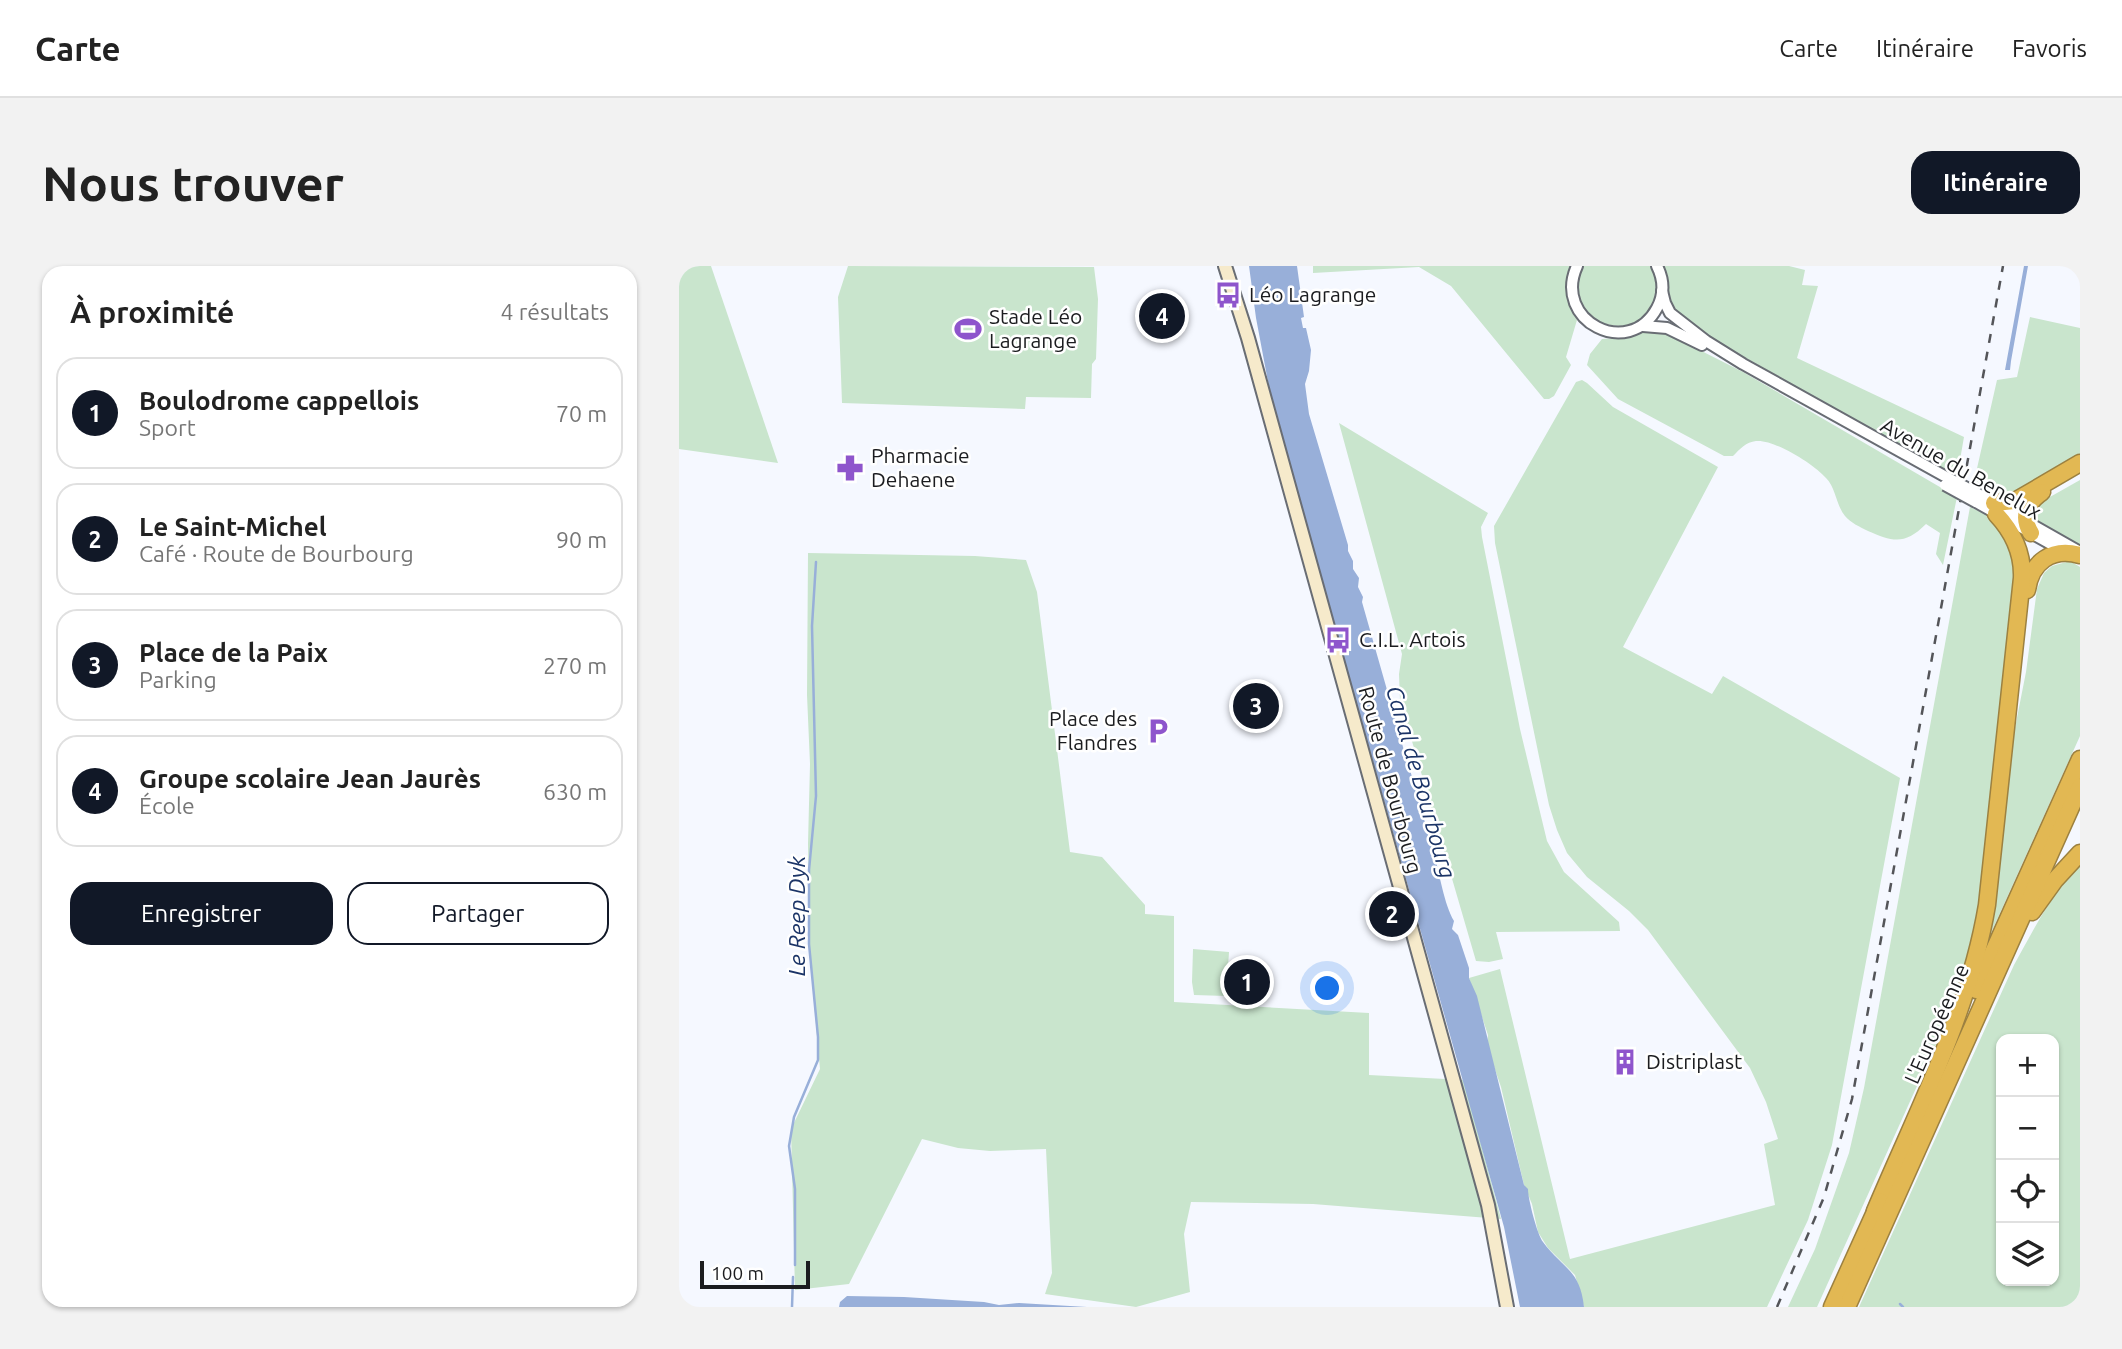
<!DOCTYPE html>
<html lang="fr">
<head>
<meta charset="utf-8">
<style>
	body { margin:0; font-family:Ubuntu,sans-serif; background:#f2f2f2; color:#222 }
	.controls { position:absolute; right:21px; bottom:21px; display:grid; overflow:hidden; border-radius:14px; box-shadow:0 2px 5px #0004 }
	.controls button { width:63px; height:63px; display:grid; place-items:center; padding:0; border:0; border-bottom:2px solid #e0e0e0; background:#fff; color:#222; font:35px sans-serif }
	.scale { position:absolute; left:21px; bottom:18px; width:110px; box-sizing:border-box; padding-left:7px; border:4px solid #1b1c1f; border-top:0; font-size:19px; line-height:24px; white-space:nowrap; color:#1b1c1f; -webkit-text-stroke:5px #fff; paint-order:stroke }
	.you { position:absolute; left:649px; top:723px; width:24px; height:24px; margin:-18px; border:5px solid #fff; border-radius:50%; background:#1a73e8; box-shadow:0 0 0 10px #1a73e833 }
	.badge { display:grid; place-items:center; width:46px; height:46px; border-radius:50%; background:#111827; color:#fff; font-size:23px; font-weight:700 }
	.pin { position:absolute; translate:-50% -50%; border:4px solid #fff; box-shadow:0 2px 7px #0006 }
	.list { margin:0; padding:0; list-style:none }
	h2 { display:flex; justify-content:space-between; align-items:center; height:91px; margin:0; padding:0 28px; font-size:30px }
	h2 small { font-size:23px; font-weight:400; color:#767676 }
	.list li { display:grid; grid-template-columns:46px 1fr auto; gap:21px; align-items:center; box-sizing:border-box; height:112px; margin:0 14px 14px; padding:0 14px; border:2px solid #e0e0e0; border-radius:21px }
	.list b { display:block; font-size:26px; white-space:nowrap }
	.list p { margin:0; font-size:23px; white-space:nowrap; color:#767676 }
	.list em { font-size:23px; font-style:normal; color:#767676 }
	.actions { display:flex; gap:14px; padding:21px 28px }
	.actions a { flex:1; padding:16px 0; border:2px solid #111827; border-radius:21px; text-align:center; font-size:24px; color:#111827 }
	.actions .main { background:#111827; color:#fff }
	.icon { flex:none; width:38px; height:38px; fill:none; stroke:currentColor; stroke-width:2; stroke-linecap:round; stroke-linejoin:round }
	.map { position:relative; flex:none; width:1401px; height:1041px; overflow:hidden; border-radius:21px }
	header { display:flex; align-items:center; gap:42px; box-sizing:border-box; height:98px; padding:0 35px; background:#fff; border-bottom:2px solid #e0e0e0 }
	header strong { font-size:33px }
	nav { display:flex; gap:38px; margin-inline-start:auto; font-size:24px }
	.intro { display:flex; align-items:center; justify-content:space-between; box-sizing:border-box; height:168px; padding:0 42px }
	h1 { margin:0; font-size:49px }
	.button { padding:18px 32px; border-radius:21px; background:#111827; color:#fff; font-size:24px; font-weight:700 }
	main { display:flex; gap:42px; padding:0 42px }
	aside { flex:1; background:#fff; border-radius:21px; box-shadow:0 2px 5px #0004 }
	.map>svg:first-child { display:block }
	.green { fill:#c9e5cd; fill-rule:evenodd }
	.water { fill:#98afd9 }
	.lines { fill:none; stroke-linecap:round; stroke-linejoin:round }
	.stream { stroke:#98afd9; stroke-width:2.5 }
	.tertiary-casing { stroke:#696d74; stroke-width:14 }
	.secondary-casing { stroke:#696d74; stroke-width:16 }
	.motorway-casing { stroke:#9c8141; stroke-width:19 }
	.tertiary { stroke:#fff; stroke-width:10 }
	.secondary { stroke:#f6eacb; stroke-width:12 }
	.motorway { stroke:#e2b853; stroke-width:16 }
	.rail { stroke:#545559; stroke-width:2.5; stroke-dasharray:9 9; stroke-linecap:butt }
	.tertiary-bridge-casing { stroke:#696d74; stroke-width:14; stroke-linecap:butt }
	.tertiary-bridge { stroke:#fff; stroke-width:10 }
	.labels { text-anchor:middle; stroke-width:5; stroke-linejoin:round; paint-order:stroke }
	.poi-label { font-size:21px; fill:#1b1c1f; stroke:#fff; text-anchor:start }
	.street-label { font-size:21px; fill:#1b1c1f; stroke:#fff }
	.water-label { font-size:23px; font-style:italic; fill:#1b3467; stroke:#fff }
</style>
</head>
<body>
<header>
<strong>Carte</strong>
<nav><a>Carte</a><a>Itinéraire</a><a>Favoris</a></nav>
</header>
<div class="intro"><h1>Nous trouver</h1><a class="button">Itinéraire</a></div>
<main>
<aside>
<h2>À proximité<small>4 résultats</small></h2>
<ul class="list">
<li><span class="badge">1</span><div><b>Boulodrome cappellois</b><p>Sport</p></div><em>70 m</em></li>
<li><span class="badge">2</span><div><b>Le Saint-Michel</b><p>Café · Route de Bourbourg</p></div><em>90 m</em></li>
<li><span class="badge">3</span><div><b>Place de la Paix</b><p>Parking</p></div><em>270 m</em></li>
<li><span class="badge">4</span><div><b>Groupe scolaire Jean Jaurès</b><p>École</p></div><em>630 m</em></li>
</ul>
<div class="actions"><a class="main">Enregistrer</a><a>Partager</a></div>
</aside>
<div class="map">
<svg width="1401" height="1041" viewBox="0 0 1401 1041">
	<rect width="100%" height="100%" fill="#f5f8ff"/>
	<!-- green -->
	<g class="green">
		<path d="M0,0H32L99,197L0,183Z"/>
		<path d="M169,0L415,1L419,33L417,93L413,98L412,132L347,131L346,143L163,137L159,31Z"/>
		<path d="M634,0H894L888,17L889,28L898,54L887,91L892,99L875,130L870,133H865L772,20L740,1L634,7Z"/>
		<path d="M904,0H973C1002,90 867,69 904,0Z"/>
		<path d="M984,0H1110L1126,4L1123,19L1139,20L1118,92L1285,171L1278,211L1024,68L993,43Z"/>
		<path d="M1351,51L1401,62V189C1381,201 1342,231 1320,231C1311,231 1302,225 1294,220L1318,114L1338,111Z"/>
		<path d="M966,65L987,67L1064,106L1278,231L1264,299L1257,288L1261,267L1247,258C1226,279 1214,276 1189,265C1181,261 1172,257 1166,250C1157,239 1157,222 1147,212C1135,198 1095,173 1077,175C1067,176 1061,183 1054,190H1045L939,133L908,99L911,88L923,73L951,71Z"/>
		<path d="M903,114L908,117L934,141L1039,201L944,381L1033,428L1044,410L1221,512L1153,879L1129,954L1088,1041H905L896,1009L869,982L859,966L853,938L845,919L822,821L808,780L809,769L790,712L821,703L891,993L1096,939L1085,878L1099,873L1087,836L1071,802L969,664L950,645L908,611L888,587L878,564L870,539L816,277L815,260L897,116Z"/>
		<path d="M660,157L809,247L802,261L803,271L841,463L868,575L885,606L940,656L941,665L817,666L824,693L810,696L797,695L721,434L720,408L723,388Z"/>
		<path d="M1401,214V281L1355,255L1353,245L1355,240Z"/>
		<path d="M1291,241L1313,251L1324,262L1339,302L1311,537L1301,646L1283,719L1267,760L1262,767L1138,1041H1109L1136,983L1170,887L1185,822Z"/>
		<path d="M129,287L296,290L347,294L358,326L391,586L423,591L466,639V648L495,650V736L690,747V809L785,814L822,953L634,938L512,936L505,968L511,1026L457,1041L366,1028L373,1007L367,883L311,885L279,882L243,873L170,1018L116,1024L112,863L141,803L131,692L129,578L131,498L128,429Z"/>
		<path d="M1391,295L1401,301V470L1303,687L1317,625L1334,472L1347,406L1358,323L1365,307L1373,300Z"/>
		<path d="M1401,599V1041H1180L1335,699C1354,665 1373,626 1401,599ZM1322,773H1375V1015H1322Z"/>
		<path d="M514,683L550,686L547,730L515,729L513,716Z"/>
	</g>
	<!-- water -->
	<g class="water">
		<path d="M570,0H618L625,51L622,52L624,62H627L632,84L630,105L626,118L630,148L669,279V285L674,295V303L680,312L679,321L684,331L683,336L722,473C725,487 730,500 734,514C741,539 748,564 755,588C761,609 765,638 775,655L773,663L779,669L790,702V712L798,730L845,919L849,923C849,933 858,968 864,976C883,1002 901,1003 905,1041H841L825,961L593,137L577,52Z"/>
		<path d="M1345,0H1349L1332,95L1331,104H1326Z"/>
		<path d="M168,1030L225,1031L305,1036L320,1039L340,1037L408,1041H160L161,1036Z"/>
	</g>
	<g class="lines">
		<!-- stream -->
		<g class="stream">
			<path d="M116,999V923L110,880L115,851L139,794V771L130,678V604L137,530L133,360L137,296"/>
			<path d="M1221,1038L1224,1041"/>
			<path d="M113,1041L114,1011"/>
		</g>
		<!-- tertiary casing -->
		<g class="tertiary-casing">
			<g id="tertiary">
				<path d="M898,0C873,55 950,94 978,42C985,29 985,14 978,0"/>
				<path d="M983,25L986,37L991,47L1027,75L1064,98L1269,212"/>
				<path d="M964,60L988,62L1023,79"/>
				<path d="M1299,228L1401,286"/>
				<path d="M1297,236L1386,286"/>
			</g>
		</g>
		<!-- secondary casing -->
		<g class="secondary-casing">
			<path id="secondary" d="M546,0L569,72L809,939L828,1041"/>
		</g>
		<!-- motorway casing -->
		<g class="motorway-casing">
			<g id="motorway">
				<path d="M1315,237L1336,235L1401,197"/>
				<path d="M1352,267C1342,251 1348,236 1363,226"/>
				<path d="M1348,324C1352,296 1373,281 1401,289"/>
				<path d="M1353,646L1376,614L1401,587"/>
				<path d="M1297,724L1401,493"/>
				<path d="M1196,945C1238,845 1290,747 1308,639L1343,312C1344,286 1334,266 1317,248"/>
				<path d="M1153,1041L1201,935"/>
				<path d="M1168,1041L1401,521"/>
			</g>
		</g>
		<!-- tertiary -->
		<use href="#tertiary" class="tertiary"/>
		<!-- secondary -->
		<use href="#secondary" class="secondary"/>
		<!-- motorway -->
		<use href="#motorway" class="motorway"/>
		<!-- rail -->
		<path class="rail" d="M1098,1041L1145,931L1173,833L1324,0"/>
		<!-- tertiary-bridge casing -->
		<g class="tertiary-bridge-casing">
			<g id="tertiary-bridge">
				<path d="M1269,212L1299,228"/>
				<path d="M1266,219L1297,236"/>
			</g>
		</g>
		<!-- tertiary-bridge -->
		<use href="#tertiary-bridge" class="tertiary-bridge"/>
	</g>
	<!-- icons -->
	<defs>
		<g id="bus-bare" transform="scale(2.1)"><path d="M-5-6H5V4H4V6H2V4H-2V6H-4V4H-5ZM-3.5-4V0h7V-4ZM-3.5 1.2v1.5H-2V1.2ZM2 1.2v1.5H3.5V1.2Z" fill="#8e55cc" stroke="#fff" stroke-width="2.5" paint-order="stroke"/></g>
		<g id="stadium-bare" transform="scale(2.1)"><path d="M0-5a6.5 5 0 1 0 0 10a6.5 5 0 1 0 0-10ZM-3.5-1.8h7v3.6h-7Z" fill="#8e55cc" stroke="#fff" stroke-width="2.5" paint-order="stroke"/></g>
		<g id="pharmacy-bare" transform="scale(2.1)"><path d="M-2-6h4v4h4v4h-4v4h-4v-4h-4v-4h4Z" fill="#8e55cc" stroke="#fff" stroke-width="2.5" paint-order="stroke"/></g>
		<g id="parking-bare" transform="scale(2.1)"><path d="M-3.5-5.5H1a3.5 3.5 0 0 1 0 7H-1V5.5H-3.5ZM-1-3.4V-.6H.8a1.4 1.4 0 0 0 0-2.8Z" fill="#8e55cc" stroke="#fff" stroke-width="2.5" paint-order="stroke"/></g>
		<g id="building-bare" transform="scale(2.1)"><path d="M-4-6H4V6H1V3H-1V6H-4ZM-2.5-4.3h1.7v1.8h-1.7ZM.8-4.3h1.7v1.8H.8ZM-2.5-1h1.7V.8h-1.7ZM.8-1h1.7V.8H.8Z" fill="#8e55cc" stroke="#fff" stroke-width="2.5" paint-order="stroke"/></g>
	</defs>
	<g fill-rule="evenodd">
		<use href="#bus-bare" x="549" y="29"/>
		<use href="#stadium-bare" x="289" y="63"/>
		<use href="#pharmacy-bare" x="171" y="202"/>
		<use href="#bus-bare" x="659" y="374"/>
		<use href="#parking-bare" x="479" y="465"/>
		<use href="#building-bare" x="946" y="796"/>
	</g>
	<g class="labels">
		<!-- poi labels -->
		<g class="poi-label">
			<text x="570" y="36">Léo Lagrange</text>
			<text x="310" y="58">Stade Léo<tspan x="310" dy="24">Lagrange</tspan></text>
			<text x="192" y="197">Pharmacie<tspan x="192" dy="24">Dehaene</tspan></text>
			<text x="680" y="381">C.I.L. Artois</text>
			<text x="458" y="460" text-anchor="end">Place des<tspan x="458" dy="24">Flandres</tspan></text>
			<text x="967" y="803">Distriplast</text>
		</g>
		<!-- street labels -->
		<g class="street-label">
			<text transform="translate(1282 203) rotate(30)" y="7">Avenue du Benelux</text>
			<text transform="translate(711 514) rotate(75)" y="7">Route de Bourbourg</text>
			<text transform="translate(1258 758) rotate(-66)" y="7">L'Européenne</text>
		</g>
		<!-- water labels -->
		<g class="water-label">
			<text transform="translate(742 516) rotate(74)" y="8">Canal de Bourbourg</text>
			<text transform="translate(118 650) rotate(-90)" y="8">Le Reep Dyk</text>
		</g>
	</g>
</svg>
<div class="controls">
<button>+</button>
<button>−</button>
<button><svg class="icon" aria-label="locate" viewBox="0 0 24 24"><circle cx="12" cy="12" r="6"/><path d="M12 2v4M12 18v4M2 12h4M18 12h4"/></svg></button>
<button><svg class="icon" aria-label="layers" viewBox="0 0 24 24"><path d="M12 4l9 5-9 5-9-5zM3 14l9 5 9-5"/></svg></button>
</div>
<div class="scale">100 m</div>
<div class="you"></div>
<div class="pin badge" style="left:568px;top:716px">1</div>
<div class="pin badge" style="left:713px;top:648px">2</div>
<div class="pin badge" style="left:577px;top:440px">3</div>
<div class="pin badge" style="left:483px;top:50px">4</div>
</div>
</main>
</body>
</html>
